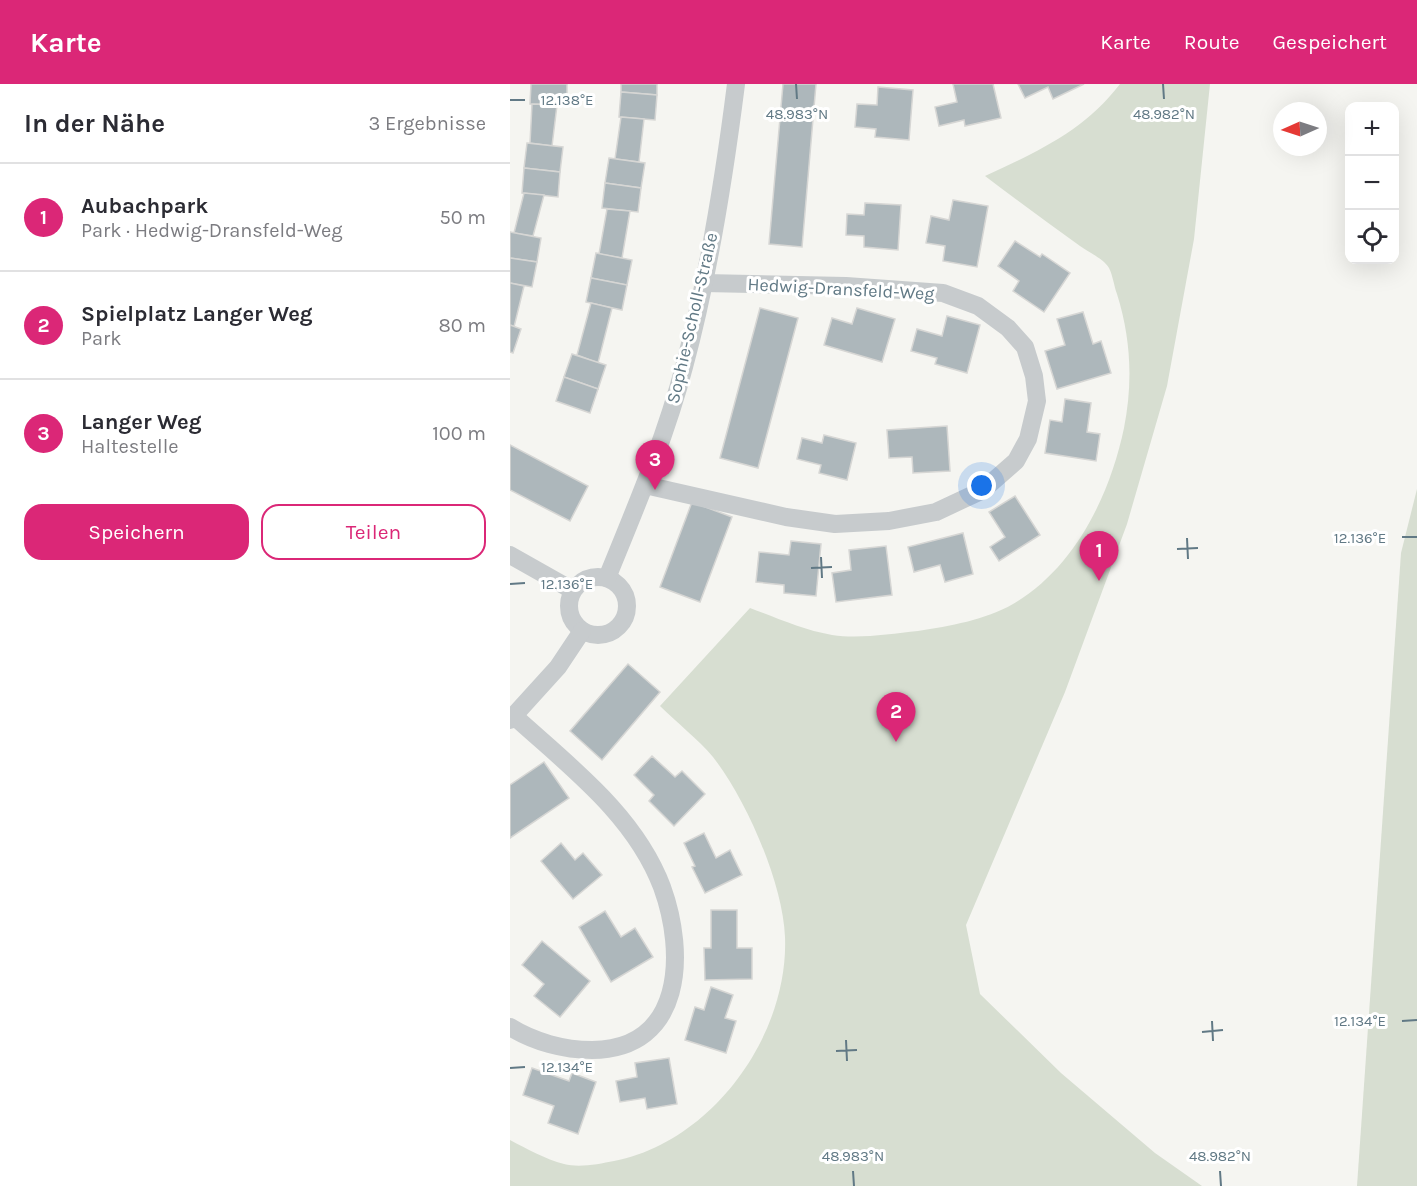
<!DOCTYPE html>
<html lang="de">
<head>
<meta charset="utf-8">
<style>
	body { margin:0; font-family:Karla,sans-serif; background:#f2f2f3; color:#2b2b33 }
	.controls { position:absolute; right:18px; top:18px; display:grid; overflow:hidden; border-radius:12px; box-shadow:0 6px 24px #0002 }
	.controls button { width:54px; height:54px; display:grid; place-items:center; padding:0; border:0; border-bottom:2px solid #e1e1e2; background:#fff; color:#2b2b33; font:30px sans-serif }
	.compass { position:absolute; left:763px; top:18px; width:54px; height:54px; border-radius:50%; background:#fff; box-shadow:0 6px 24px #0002; rotate:267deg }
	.you { position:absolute; left:472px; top:402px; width:21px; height:21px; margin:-15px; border:4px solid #fff; border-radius:50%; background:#1a73e8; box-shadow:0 0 0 9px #1a73e833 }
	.badge { display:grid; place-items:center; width:39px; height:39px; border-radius:50%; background:#db2777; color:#fff; font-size:20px; font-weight:700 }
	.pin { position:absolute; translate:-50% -50px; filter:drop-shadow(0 2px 3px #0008) }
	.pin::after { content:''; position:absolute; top:32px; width:21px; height:18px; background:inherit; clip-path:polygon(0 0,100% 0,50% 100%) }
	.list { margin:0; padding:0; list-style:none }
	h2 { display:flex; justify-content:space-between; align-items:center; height:78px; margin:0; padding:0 24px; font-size:26px }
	h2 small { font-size:20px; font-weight:400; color:#7c7c81 }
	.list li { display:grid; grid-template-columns:39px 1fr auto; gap:18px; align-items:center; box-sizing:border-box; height:108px; padding:0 24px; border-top:2px solid #e1e1e2 }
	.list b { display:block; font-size:22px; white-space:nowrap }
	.list p { margin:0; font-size:20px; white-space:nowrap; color:#7c7c81 }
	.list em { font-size:20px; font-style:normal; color:#7c7c81 }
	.actions { display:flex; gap:12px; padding:18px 24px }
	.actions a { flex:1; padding:14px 0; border:2px solid #db2777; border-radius:18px; text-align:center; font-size:21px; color:#db2777 }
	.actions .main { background:#db2777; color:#fff }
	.icon { flex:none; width:33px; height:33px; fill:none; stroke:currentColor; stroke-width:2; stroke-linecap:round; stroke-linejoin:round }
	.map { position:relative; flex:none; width:907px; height:1102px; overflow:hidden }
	header { display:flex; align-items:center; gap:36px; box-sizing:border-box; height:84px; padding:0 30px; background:#db2777; color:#fff }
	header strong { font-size:28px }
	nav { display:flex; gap:33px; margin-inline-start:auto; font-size:21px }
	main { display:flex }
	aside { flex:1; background:#fff }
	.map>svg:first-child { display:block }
	.green { fill:#d7ded1 }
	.building { fill:#adb7bb; stroke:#d6d6d4; stroke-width:1.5 }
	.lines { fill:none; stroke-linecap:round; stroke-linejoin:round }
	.minor { stroke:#c7cbcd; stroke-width:18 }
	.ticks { fill:none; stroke:#617985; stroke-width:2 }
	.labels { text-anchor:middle; stroke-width:6; stroke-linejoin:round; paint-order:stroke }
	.street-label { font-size:18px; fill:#617985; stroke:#fff }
	.ticks-label { font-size:15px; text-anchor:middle; fill:#617985; stroke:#fff; stroke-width:6; stroke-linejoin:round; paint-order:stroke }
</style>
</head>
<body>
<header>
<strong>Karte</strong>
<nav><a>Karte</a><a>Route</a><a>Gespeichert</a></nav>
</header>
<main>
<aside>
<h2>In der Nähe<small>3 Ergebnisse</small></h2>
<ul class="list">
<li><span class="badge">1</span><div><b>Aubachpark</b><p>Park · Hedwig-Dransfeld-Weg</p></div><em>50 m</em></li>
<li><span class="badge">2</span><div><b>Spielplatz Langer Weg</b><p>Park</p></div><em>80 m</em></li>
<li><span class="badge">3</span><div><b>Langer Weg</b><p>Haltestelle</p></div><em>100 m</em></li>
</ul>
<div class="actions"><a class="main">Speichern</a><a>Teilen</a></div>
</aside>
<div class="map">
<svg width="907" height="1102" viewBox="0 0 907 1102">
	<rect width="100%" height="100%" fill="#f5f5f1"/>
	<!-- green -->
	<g class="green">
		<path d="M610,0H700L684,155L657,302L617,440L555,608L456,841L470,910L551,989L645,1069L692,1102H0V1056C17,1065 35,1075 54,1080C69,1084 89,1080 104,1077C202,1058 279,951 275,853C273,799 236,715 203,673C188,655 167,639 150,622L240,524C267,534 293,546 322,551C349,555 380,550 408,547C440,542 475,536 503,520C565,484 600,411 614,344C623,298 621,255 607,210C604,202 603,192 599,184C594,175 578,168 570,162C538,139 507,116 475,92C527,68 574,47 610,0Z"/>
		<path d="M907,405V1102H847L891,469Z"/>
	</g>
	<!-- building -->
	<g class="building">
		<path d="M21,0H57V21L20,20Z"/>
		<path d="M111,0H147V11L111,8Z"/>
		<path d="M273,0H306L292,163L259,160Z"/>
		<path d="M443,0H483L491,34L455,42L454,36L429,42L425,23L447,18Z"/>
		<path d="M508,0H574L543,15L538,3L515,14Z"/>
		<path d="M368,3L403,6L399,56L365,53L366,45L345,43L347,20L367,21Z"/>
		<path d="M111,8L147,11L145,36L109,33Z"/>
		<path d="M22,20L47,21L42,62L20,59Z"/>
		<path d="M111,33L134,35L129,78L105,75Z"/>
		<path d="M17,59L53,63L50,88L14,84Z"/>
		<path d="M99,74L135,79L131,104L95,99Z"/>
		<path d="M14,84L50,88L48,113L12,109Z"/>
		<path d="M95,99L131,104L128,128L92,124Z"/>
		<path d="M14,109L34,111L23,152L4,149Z"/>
		<path d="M443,116L478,122L467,183L433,177L435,162L416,159L421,132L439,136Z"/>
		<path d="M355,119L391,121L388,166L354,163V152L336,151L337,130L354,131Z"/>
		<path d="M97,125L120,127L112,174L89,170Z"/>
		<path d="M0,148L31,154L27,178L0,174Z"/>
		<path d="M505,157L530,173L532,170L560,189L534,228L503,207L509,197L488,182Z"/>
		<path d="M86,169L122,176L117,201L81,194Z"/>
		<path d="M0,174L27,178L22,203L0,199Z"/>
		<path d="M81,194L117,201L112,226L76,218Z"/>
		<path d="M0,199L14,202L4,243L0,241Z"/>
		<path d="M81,219L102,224L88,279L67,271Z"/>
		<path d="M250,224L288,234L248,384L210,374Z"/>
		<path d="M347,224L385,235L372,278L314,261L322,234L342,240Z"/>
		<path d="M573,228L583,260L591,257L601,289L547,305L535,267L555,261L547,235Z"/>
		<path d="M437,232L470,241L457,289L425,280L427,274L401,267L407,245L432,252Z"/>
		<path d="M0,241L11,245L3,269L0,268Z"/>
		<path d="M62,270L96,281L88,305L54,293Z"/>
		<path d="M54,293L88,305L80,329L46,317Z"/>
		<path d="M555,315L581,319L577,348L590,350L586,377L535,369L540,336L552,338Z"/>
		<path d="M437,342L440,387L403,389L402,373L379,374L377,346Z"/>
		<path d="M314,351L346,359L337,396L309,389L311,381L287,375L292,354L312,359Z"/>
		<path d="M0,361L78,402L60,437L0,406Z"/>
		<path d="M505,412L530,451L489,477L480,463L495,453L479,428Z"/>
		<path d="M182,418L222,433L190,518L150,503Z"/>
		<path d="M453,449L463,490L435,498L430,481L404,488L398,463Z"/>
		<path d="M281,457L311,460L306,512L274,509V501L246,498L249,468L279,471Z"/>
		<path d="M376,462L382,511L326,518L322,489L341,486L339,466Z"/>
		<path d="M118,580L150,608L92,676L60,647Z"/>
		<path d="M142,672L165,693L172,687L195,710L164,742L139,717L144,711L124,691Z"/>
		<path d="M34,678L59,714L0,754V701Z"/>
		<path d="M194,749L206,774L220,766L232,791L195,809L182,783L185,782L174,759Z"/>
		<path d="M51,759L65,776L73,769L92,791L63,815L31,777Z"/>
		<path d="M201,826H227V864H242V895L195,896L194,864H201Z"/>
		<path d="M95,827L111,853L125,844L143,873L101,898L69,843Z"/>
		<path d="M32,857L80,897L50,933L24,912L34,900L12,881Z"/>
		<path d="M201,903L223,911L215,934L226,937L216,969L175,956L185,923L194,926Z"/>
		<path d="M159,974L167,1020L137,1025L135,1014L110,1018L106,997L127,993L125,979Z"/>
		<path d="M22,984L59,997L62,989L86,998L68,1050L38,1039L44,1022L13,1011Z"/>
	</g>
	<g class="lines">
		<!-- minor -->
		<g class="minor">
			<path d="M135,401L276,433L325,440L379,437L426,428L473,406L506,377L518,355L527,317L524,292L515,263L498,244L468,222L433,209L336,202L194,199"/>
			<path d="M0,471L62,506"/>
			<circle cx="88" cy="522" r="29"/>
			<path d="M97,494C125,425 155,355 174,283C199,191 214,95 226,0"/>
			<path d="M0,636L48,583L72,547"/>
			<path d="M0,943C24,958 54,966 82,966C174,965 176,869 152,803C125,731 59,682 4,632"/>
		</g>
	</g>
	<!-- ticks -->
	<path class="ticks" d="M286,0L287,15M653,0L654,15M0,16H15M892,453H907M677,454L678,475M667,465L688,464M311,473L312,494M301,484L322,483M0,500L15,499M702,937L703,957M892,937L907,936M692,948L713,946M336,956L337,977M326,967L347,966M0,984L15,983M343,1087L344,1102M710,1087L711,1102"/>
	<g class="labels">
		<!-- street labels -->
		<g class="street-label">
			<text transform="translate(331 205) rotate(3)" y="6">Hedwig-Dransfeld-Weg</text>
			<text transform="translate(182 234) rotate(-77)" y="6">Sophie-Scholl-Straße</text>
		</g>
	</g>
	<g class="ticks-label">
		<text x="57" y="21">12.138°E</text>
		<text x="287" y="35">48.983°N</text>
		<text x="654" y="35">48.982°N</text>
		<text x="850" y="459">12.136°E</text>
		<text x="57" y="505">12.136°E</text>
		<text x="850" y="942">12.134°E</text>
		<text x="57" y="988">12.134°E</text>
		<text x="343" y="1077">48.983°N</text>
		<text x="710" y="1077">48.982°N</text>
	</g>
</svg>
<div class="controls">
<button>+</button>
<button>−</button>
<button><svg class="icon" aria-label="locate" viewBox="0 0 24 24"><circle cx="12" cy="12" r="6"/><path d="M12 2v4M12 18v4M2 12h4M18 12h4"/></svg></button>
</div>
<svg class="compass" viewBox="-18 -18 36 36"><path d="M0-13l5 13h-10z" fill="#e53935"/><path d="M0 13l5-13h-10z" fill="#7c7c81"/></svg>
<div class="you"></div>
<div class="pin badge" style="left:589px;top:497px">1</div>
<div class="pin badge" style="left:386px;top:658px">2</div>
<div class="pin badge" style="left:145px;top:406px">3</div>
</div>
</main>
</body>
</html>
